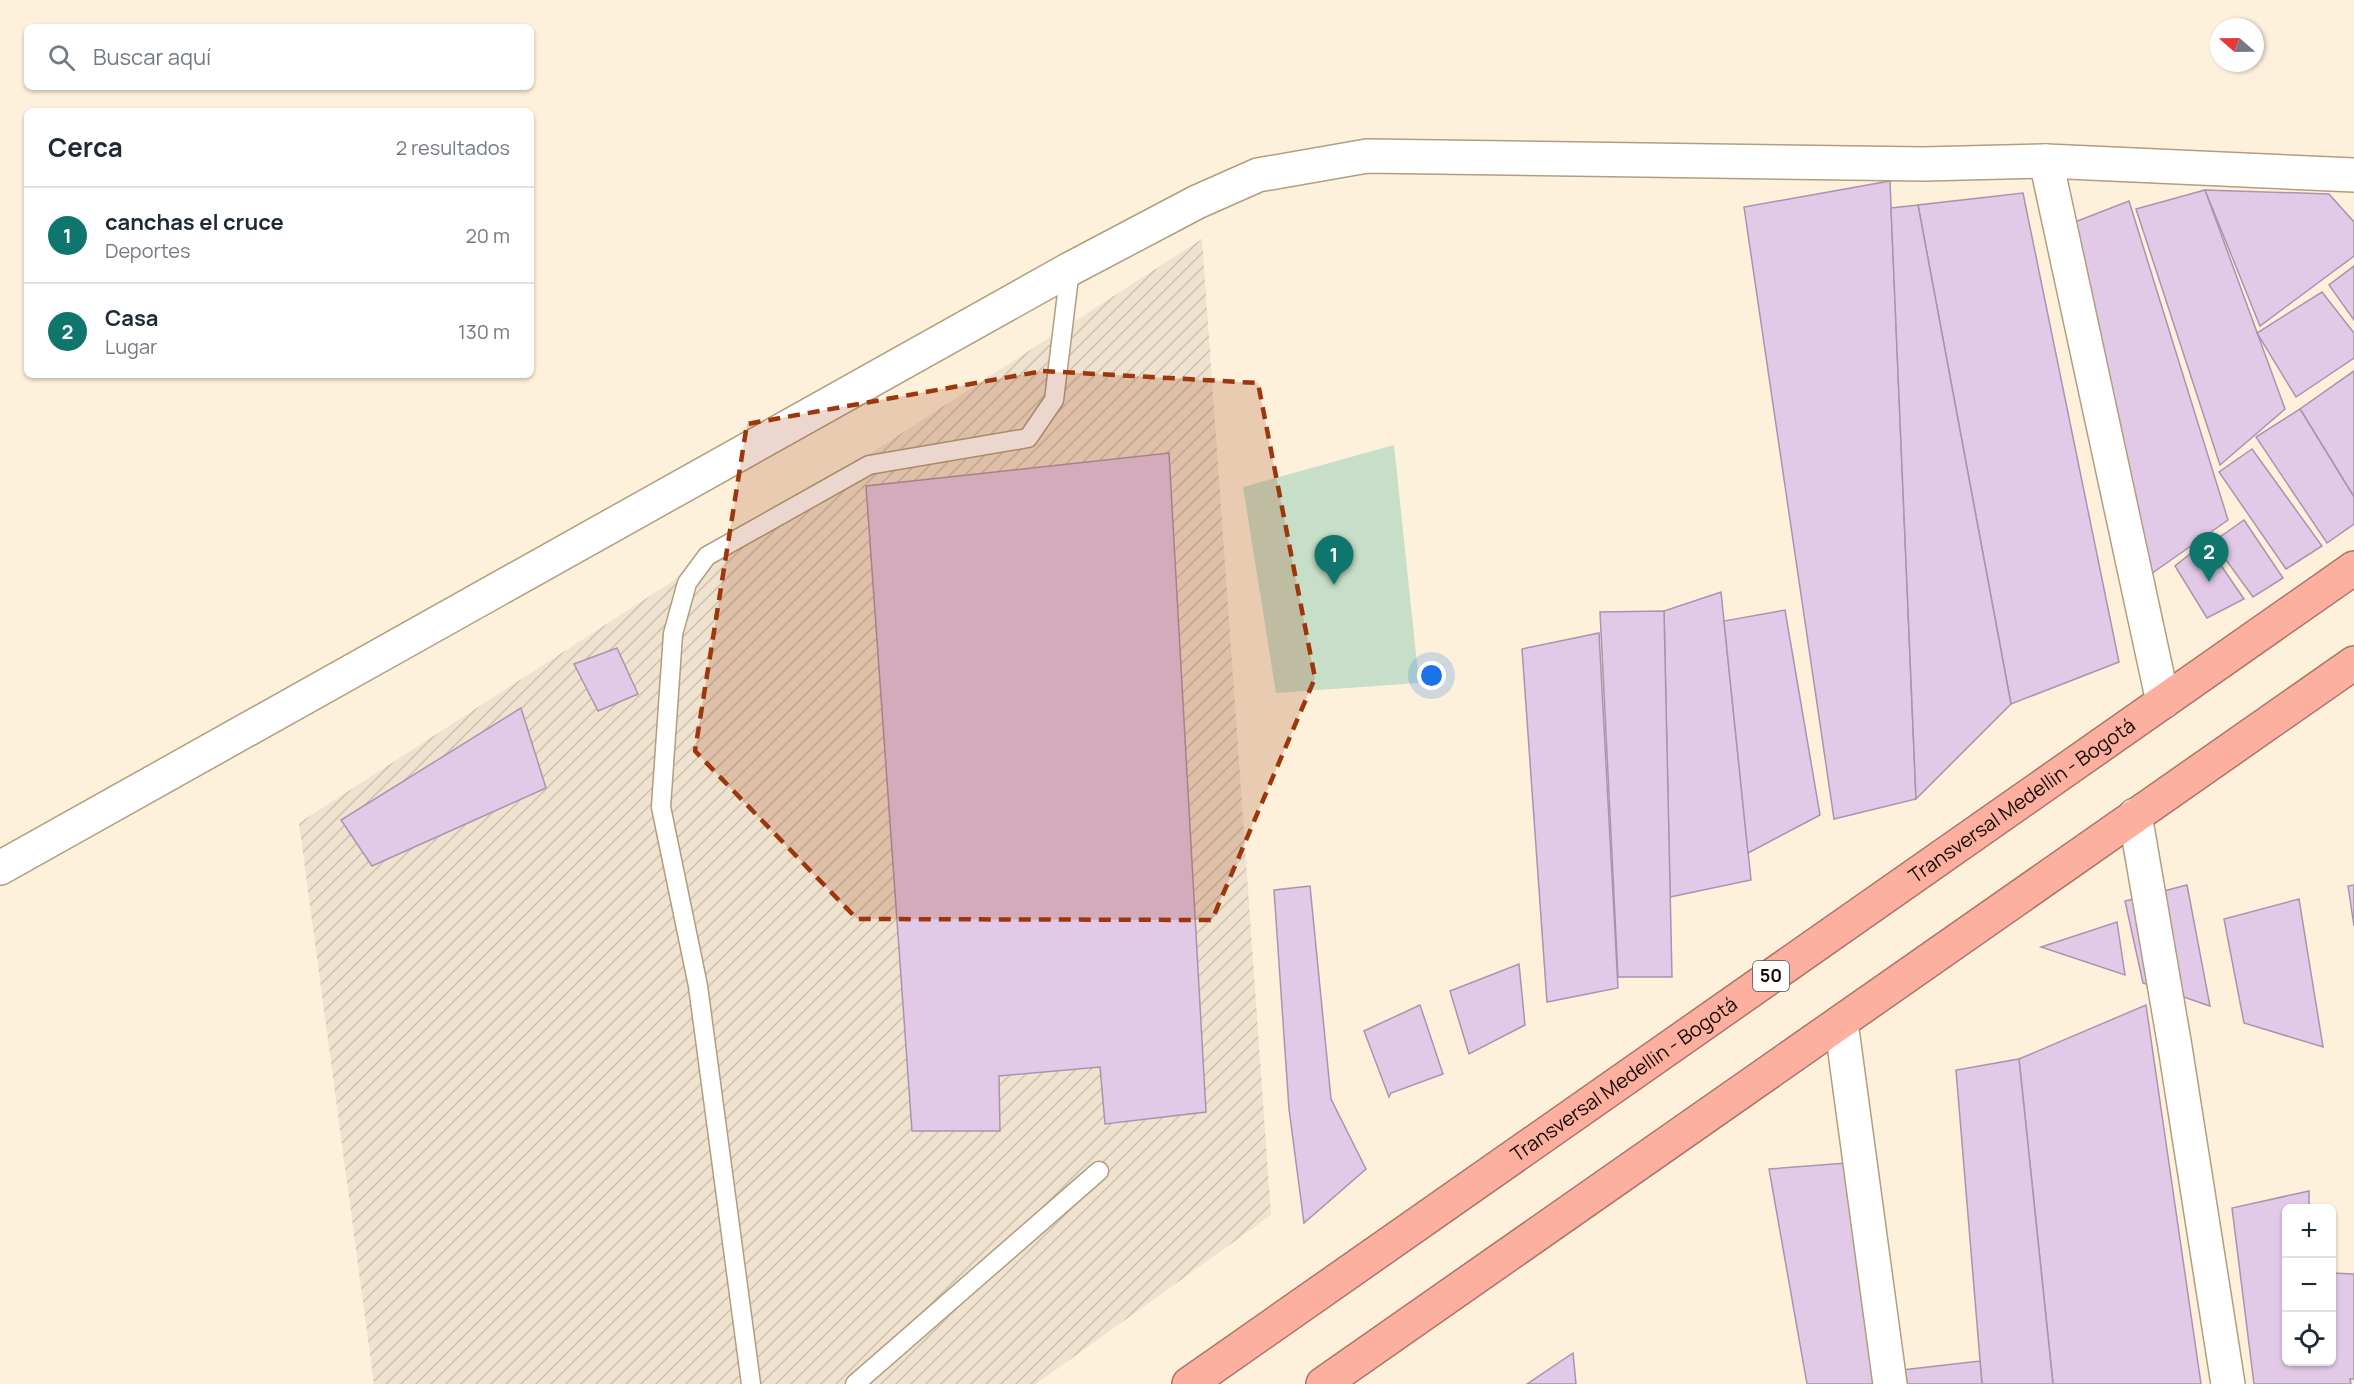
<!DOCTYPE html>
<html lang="es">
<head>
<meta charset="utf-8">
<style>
	body { margin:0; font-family:Manrope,sans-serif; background:#f2f2f3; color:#1f2937 }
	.controls { position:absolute; right:18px; bottom:18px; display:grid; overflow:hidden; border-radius:9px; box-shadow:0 2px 4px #0004 }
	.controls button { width:54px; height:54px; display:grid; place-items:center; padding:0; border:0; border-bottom:2px solid #e0e1e3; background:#fff; color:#1f2937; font:30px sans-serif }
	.compass { position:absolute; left:2210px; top:18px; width:54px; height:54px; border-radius:50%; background:#fff; box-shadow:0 2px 4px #0004; rotate:290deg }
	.you { position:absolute; left:1432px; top:676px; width:21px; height:21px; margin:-15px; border:4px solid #fff; border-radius:50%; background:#1a73e8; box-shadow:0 0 0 9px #1a73e833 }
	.badge { display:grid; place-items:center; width:39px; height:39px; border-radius:50%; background:#0f766e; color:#fff; font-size:20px; font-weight:700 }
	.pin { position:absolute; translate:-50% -50px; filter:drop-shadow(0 2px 3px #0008) }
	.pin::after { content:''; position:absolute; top:32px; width:21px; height:18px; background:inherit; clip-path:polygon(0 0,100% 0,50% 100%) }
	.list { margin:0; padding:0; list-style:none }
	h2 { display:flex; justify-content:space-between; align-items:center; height:78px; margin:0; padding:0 24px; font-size:26px }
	h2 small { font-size:20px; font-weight:400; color:#747a83 }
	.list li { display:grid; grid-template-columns:39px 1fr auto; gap:18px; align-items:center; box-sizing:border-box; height:96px; padding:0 24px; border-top:2px solid #e0e1e3 }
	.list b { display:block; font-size:22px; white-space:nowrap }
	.list p { margin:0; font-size:20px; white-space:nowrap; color:#747a83 }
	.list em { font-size:20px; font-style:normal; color:#747a83 }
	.icon { flex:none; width:33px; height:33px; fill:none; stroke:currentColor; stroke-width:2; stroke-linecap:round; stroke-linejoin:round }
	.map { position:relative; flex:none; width:2354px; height:1384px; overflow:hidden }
	.search { position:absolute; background:#fff; box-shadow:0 2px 4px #0004; left:24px; top:24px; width:510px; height:66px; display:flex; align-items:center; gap:15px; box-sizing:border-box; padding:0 21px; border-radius:9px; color:#747a83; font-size:22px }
	.panel { position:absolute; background:#fff; box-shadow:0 2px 4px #0004; left:24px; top:108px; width:510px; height:270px; border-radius:9px }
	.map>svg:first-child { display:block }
	.industrial { fill:url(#industrial-furrows) }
	.green { fill:#c7dfc8 }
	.building { fill:#e2c9e7; stroke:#ab93af; stroke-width:1.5 }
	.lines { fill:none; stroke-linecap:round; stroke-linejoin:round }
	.lane-casing { stroke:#b19e7e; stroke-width:21 }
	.street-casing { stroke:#b19e7e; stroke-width:36 }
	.highway-casing { stroke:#aa7669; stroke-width:36 }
	.lane { stroke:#fff; stroke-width:18 }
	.street { stroke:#fff; stroke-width:33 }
	.highway { stroke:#fdafa0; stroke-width:33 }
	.marked { fill:#9c360c; fill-opacity:0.2; stroke:#9c360c; stroke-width:4.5; stroke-dasharray:12 8; stroke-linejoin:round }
	.labels { text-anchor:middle; stroke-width:6; stroke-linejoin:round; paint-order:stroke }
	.shield { fill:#fff; stroke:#58544e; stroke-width:1.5 }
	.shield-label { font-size:18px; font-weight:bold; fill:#110b02 }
	.street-label { font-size:20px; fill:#110b02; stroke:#fff }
</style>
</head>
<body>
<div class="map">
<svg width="2354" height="1384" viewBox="0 0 2354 1384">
	<defs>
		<pattern id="industrial-furrows" width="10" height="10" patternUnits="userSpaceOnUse" patternTransform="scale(1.5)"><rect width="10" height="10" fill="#efe2cf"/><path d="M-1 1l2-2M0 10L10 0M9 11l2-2" fill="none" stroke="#ccc1b0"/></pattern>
	</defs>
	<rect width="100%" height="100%" fill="#fdf1dc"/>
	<!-- industrial -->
	<path class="industrial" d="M1202,239L1271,1215L1036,1384H374L299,823Z"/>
	<!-- green -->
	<path class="green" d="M1394,445L1419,683L1276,693L1243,487Z"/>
	<!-- building -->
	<g class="building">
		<path d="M1890,181L1916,799L1834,819L1744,207Z"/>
		<path d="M2205,190L2285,409L2220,465L2136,209Z"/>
		<path d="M2205,190L2329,194L2354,222V256L2260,326Z"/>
		<path d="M2023,193L2119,662L2011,704L1918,205Z"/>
		<path d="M2129,201L2228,520L2148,576L2067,225Z"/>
		<path d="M1918,205L2011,704L1916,799L1891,208Z"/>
		<path d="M2354,266V320L2329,285Z"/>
		<path d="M2322,292L2354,333V358L2296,397L2257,333Z"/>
		<path d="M2354,371V497L2300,409Z"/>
		<path d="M2300,409L2354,497V524L2327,543L2256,437Z"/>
		<path d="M2252,449L2322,546L2286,569L2219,472Z"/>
		<path d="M1169,453L1206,1112L1105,1124L1100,1067L999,1076L1000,1131H912L866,486Z"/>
		<path d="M2244,520L2283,578L2253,597L2213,542Z"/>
		<path d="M2205,542L2244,599L2207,618L2175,566Z"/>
		<path d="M1721,592L1751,880L1670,897L1664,611Z"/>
		<path d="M1785,610L1820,815L1748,853L1724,621Z"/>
		<path d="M1664,611L1672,977H1618L1600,612Z"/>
		<path d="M1599,633L1618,988L1547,1002L1522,649Z"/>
		<path d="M617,648L638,694L598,711L574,664Z"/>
		<path d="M521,708L546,788L372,866L341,820Z"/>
		<path d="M2187,885L2210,1006L2143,983L2125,901Z"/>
		<path d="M2354,885V926L2348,886Z"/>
		<path d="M1310,886L1331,1099L1366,1169L1304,1223L1289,1109L1274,890Z"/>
		<path d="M2299,899L2323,1047L2244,1023L2224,919Z"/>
		<path d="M2117,922L2125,975L2041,947Z"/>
		<path d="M1519,964L1525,1025L1469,1054L1450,991Z"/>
		<path d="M1420,1005L1443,1074L1391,1093L1389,1097L1364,1031Z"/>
		<path d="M2146,1005L2201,1384H2053L2019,1059Z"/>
		<path d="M2019,1059L2053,1384H1982L1956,1070Z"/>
		<path d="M1846,1163L1878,1384H1807L1769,1169Z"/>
		<path d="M2309,1191V1208H2286V1362H2332V1273L2354,1274V1379H2350L2351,1384H2254L2232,1208Z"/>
		<path d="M1573,1353L1576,1384H1527Z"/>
		<path d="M1980,1361L1982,1384H1904L1902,1370Z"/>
	</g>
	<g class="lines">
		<!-- lane casing -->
		<g class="lane-casing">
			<g id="lane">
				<path d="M751,1384L698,986L661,807L673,634L687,583L707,556L869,465L1028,438L1054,400L1070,269"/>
				<path d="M855,1384L1099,1171"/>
			</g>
		</g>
		<!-- street casing -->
		<g class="street-casing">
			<g id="street">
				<path d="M2046,161L2163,702"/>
				<path d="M2135,815L2175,1047L2228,1384"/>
				<path d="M0,868L1070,269L1197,202L1258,175L1367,156L1923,164L2046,161L2354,175"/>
				<path d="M1841,1022L1890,1384"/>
			</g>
		</g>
		<!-- highway casing -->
		<g class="highway-casing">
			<g id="highway">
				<path id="s1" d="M1189,1384L2354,568"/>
				<path d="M1323,1384L2354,663"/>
			</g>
		</g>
		<!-- lane -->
		<use href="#lane" class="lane"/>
		<!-- street -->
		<use href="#street" class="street"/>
		<!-- highway -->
		<use href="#highway" class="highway"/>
	</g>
	<!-- marked area -->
	<path class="marked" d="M1043,371L1258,383L1315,678L1212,920L857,919L695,751L747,424Z"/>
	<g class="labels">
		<!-- shield labels -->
		<rect class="shield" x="1753" y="961" width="36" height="30" rx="4.5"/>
		<g class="shield-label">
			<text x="1771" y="982">50</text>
		</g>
		<!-- street labels -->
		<g class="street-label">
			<text dy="7" stroke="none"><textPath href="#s1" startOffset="1017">Transversal Medellin - Bogotá</textPath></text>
			<text dy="7" stroke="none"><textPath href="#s1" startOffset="531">Transversal Medellin - Bogotá</textPath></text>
		</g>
	</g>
</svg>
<div class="controls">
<button>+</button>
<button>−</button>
<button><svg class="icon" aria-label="locate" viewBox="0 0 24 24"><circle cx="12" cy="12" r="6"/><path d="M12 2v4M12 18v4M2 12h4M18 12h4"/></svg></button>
</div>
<svg class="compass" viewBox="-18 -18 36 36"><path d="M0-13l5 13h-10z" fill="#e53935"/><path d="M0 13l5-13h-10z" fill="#747a83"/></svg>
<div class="you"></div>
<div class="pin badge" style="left:1334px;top:585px">1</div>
<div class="pin badge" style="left:2209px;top:582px">2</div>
<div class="search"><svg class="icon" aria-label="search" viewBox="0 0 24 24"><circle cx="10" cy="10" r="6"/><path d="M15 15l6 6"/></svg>Buscar aquí</div>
<section class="panel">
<h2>Cerca<small>2 resultados</small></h2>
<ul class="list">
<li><span class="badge">1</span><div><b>canchas el cruce</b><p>Deportes</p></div><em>20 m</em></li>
<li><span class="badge">2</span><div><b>Casa</b><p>Lugar</p></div><em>130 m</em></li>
</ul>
</section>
</div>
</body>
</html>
